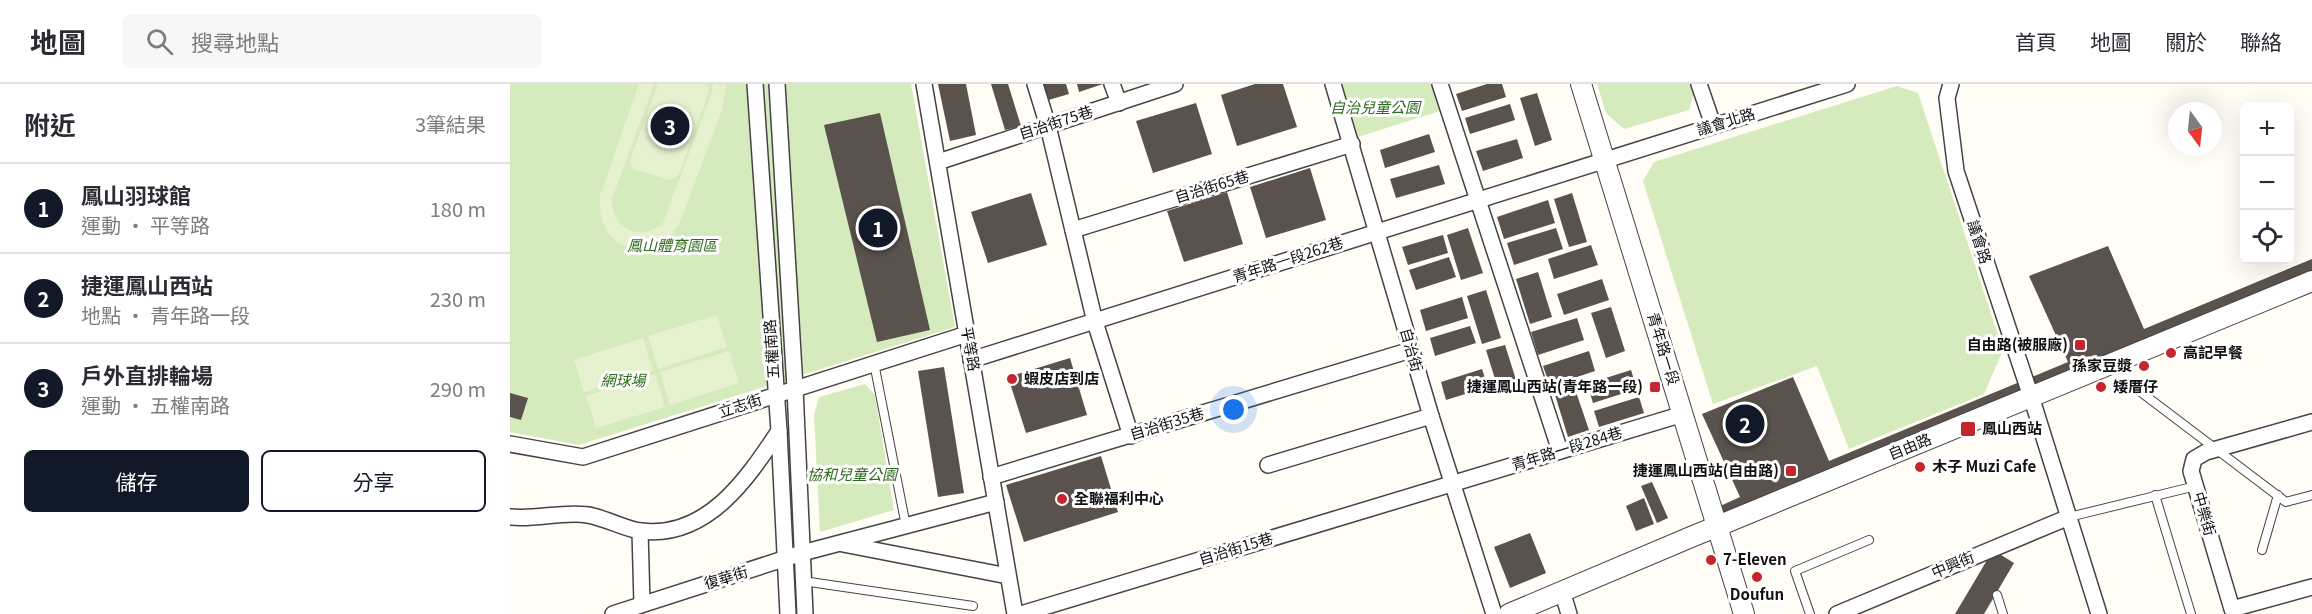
<!DOCTYPE html>
<html lang="zh-TW">
<head>
<meta charset="utf-8">
<style>
	body { margin:0; font-family:Georgia,"Noto Sans TC",serif; background:#f7f7f7; color:#2b2b33 }
	.controls { position:absolute; right:18px; top:18px; display:grid; overflow:hidden; border-radius:9px; box-shadow:0 6px 24px #0002 }
	.controls button { width:54px; height:54px; display:grid; place-items:center; padding:0; border:0; border-bottom:2px solid #e1e1e2; background:#fff; color:#2b2b33; font:30px sans-serif }
	.compass { position:absolute; left:1658px; top:18px; width:54px; height:54px; border-radius:50%; background:#fff; box-shadow:0 6px 24px #0002; rotate:165deg }
	.you { position:absolute; left:724px; top:326px; width:21px; height:21px; margin:-15px; border:4px solid #fff; border-radius:50%; background:#1a73e8; box-shadow:0 0 0 9px #1a73e833 }
	.badge { display:grid; place-items:center; width:39px; height:39px; border-radius:50%; background:#111827; color:#fff; font-size:20px; font-weight:700 }
	.pin { position:absolute; translate:-50% -50%; border:3px solid #fff; box-shadow:0 2px 6px #0006 }
	.list { margin:0; padding:0; list-style:none }
	h2 { display:flex; justify-content:space-between; align-items:center; height:78px; margin:0; padding:0 24px; font-size:26px }
	h2 small { font-size:20px; font-weight:400; color:#7c7c81 }
	.list li { display:grid; grid-template-columns:39px 1fr auto; gap:18px; align-items:center; box-sizing:border-box; height:90px; padding:0 24px; border-top:2px solid #e1e1e2 }
	.list b { display:block; font-size:22px; white-space:nowrap }
	.list p { margin:0; font-size:20px; white-space:nowrap; color:#7c7c81 }
	.list em { font-size:20px; font-style:normal; color:#7c7c81 }
	.actions { display:flex; gap:12px; padding:18px 24px }
	.actions a { flex:1; padding:14px 0; border:2px solid #111827; border-radius:9px; text-align:center; font-size:21px; color:#111827 }
	.actions .main { background:#111827; color:#fff }
	.icon { flex:none; width:33px; height:33px; fill:none; stroke:currentColor; stroke-width:2; stroke-linecap:round; stroke-linejoin:round }
	.map { position:relative; flex:none; width:1802px; height:530px; overflow:hidden }
	header { display:flex; align-items:center; gap:36px; box-sizing:border-box; height:84px; padding:0 30px; background:#fff; border-bottom:2px solid #e1e1e2 }
	header strong { font-size:28px }
	nav { display:flex; gap:33px; margin-inline-start:auto; font-size:21px }
	.search { width:420px; height:54px; background:#f7f7f7; display:flex; align-items:center; gap:15px; box-sizing:border-box; padding:0 21px; border-radius:9px; color:#7c7c81; font-size:22px }
	main { display:flex }
	aside { flex:1; background:#fff }
	.map>svg:first-child { display:block }
	.green { fill:#d5ebbd }
	.pitch { fill:#e6f2cf }
	.building { fill:#5a524d }
	.lines { fill:none; stroke-linecap:round; stroke-linejoin:round }
	.service-casing { stroke:#444; stroke-width:10 }
	.minor-casing { stroke:#444; stroke-width:18 }
	.tertiary-casing { stroke:#444; stroke-width:22 }
	.service { stroke:#fff; stroke-width:8 }
	.minor { stroke:#fff; stroke-width:15 }
	.tertiary { stroke:#fff; stroke-width:20 }
	.poi-dot { fill:#c4262e; stroke:#fff; stroke-width:2 }
	.labels { text-anchor:middle; stroke-width:6; stroke-linejoin:round; paint-order:stroke }
	.park-label { font-size:15px; font-style:italic; fill:#2f6b1f; stroke:#fff }
	.street-label { font-size:15px; fill:#111; stroke:#fff }
	.poi-label { font-size:15px; font-weight:bold; fill:#111; stroke:#fff; text-anchor:start }
</style>
</head>
<body>
<header>
<strong>地圖</strong>
<div class="search"><svg class="icon" aria-label="search" viewBox="0 0 24 24"><circle cx="10" cy="10" r="6"/><path d="M15 15l6 6"/></svg>搜尋地點</div>
<nav><a>首頁</a><a>地圖</a><a>關於</a><a>聯絡</a></nav>
</header>
<main>
<aside>
<h2>附近<small>3筆結果</small></h2>
<ul class="list">
<li><span class="badge">1</span><div><b>鳳山羽球館</b><p>運動 · 平等路</p></div><em>180 m</em></li>
<li><span class="badge">2</span><div><b>捷運鳳山西站</b><p>地點 · 青年路一段</p></div><em>230 m</em></li>
<li><span class="badge">3</span><div><b>戶外直排輪場</b><p>運動 · 五權南路</p></div><em>290 m</em></li>
</ul>
<div class="actions"><a class="main">儲存</a><a>分享</a></div>
</aside>
<div class="map">
<svg width="1802" height="530" viewBox="0 0 1802 530">
	<rect width="100%" height="100%" fill="#fffdf5"/>
	<!-- green -->
	<g class="green">
		<path d="M0,0H401L445,243L69,361L0,348Z"/>
		<path d="M831,0H922L930,27L848,53Z"/>
		<path d="M1087,0H1182L1184,7L1179,26L1114,45L1096,29Z"/>
		<path d="M1387,2L1408,9L1493,266L1474,310L1339,365L1307,282L1203,320L1133,97L1144,78Z"/>
		<path d="M355,300L365,311L384,426L310,448L304,331L309,313Z"/>
	</g>
	<!-- pitch -->
	<g class="pitch">
		<path d="M129,0H144L102,115C100,144 131,159 153,139L202,8L203,0L216,1L212,26L169,141C137,185 86,165 90,112Z"/>
		<path d="M148,0H194L198,3L199,7L170,88L168,92L159,96L124,85L120,77Z"/>
		<path d="M207,231L217,263L148,285L138,252Z"/>
		<path d="M133,254L143,287L74,308L64,276Z"/>
		<path d="M219,267L229,299L160,321L150,288Z"/>
		<path d="M145,290L155,323L86,344L76,312Z"/>
	</g>
	<!-- building -->
	<g class="building">
		<path d="M428,0H456L466,51L440,57Z"/>
		<path d="M481,0H498L511,42L495,46Z"/>
		<path d="M529,0H556L559,10L535,17Z"/>
		<path d="M567,0H593L569,8Z"/>
		<path d="M745,0H773L787,43L727,62L711,11Z"/>
		<path d="M977,0H992L996,13L952,27L946,10Z"/>
		<path d="M1027,9L1042,56L1025,62L1010,14Z"/>
		<path d="M686,19L702,70L643,89L626,37Z"/>
		<path d="M1000,20L1005,36L960,50L955,34Z"/>
		<path d="M370,29L420,246L367,258L314,41Z"/>
		<path d="M919,50L925,68L875,84L870,66Z"/>
		<path d="M1007,55L1013,74L973,87L966,67Z"/>
		<path d="M929,81L935,100L886,114L880,95Z"/>
		<path d="M800,84L816,136L756,154L740,103Z"/>
		<path d="M717,108L733,160L674,178L657,127Z"/>
		<path d="M521,109L537,161L478,179L461,128Z"/>
		<path d="M1062,109L1077,158L1059,163L1044,115Z"/>
		<path d="M1038,116L1045,139L994,155L987,133Z"/>
		<path d="M958,144L973,189L951,196L937,151Z"/>
		<path d="M1046,144L1053,165L1004,181L997,159Z"/>
		<path d="M933,151L938,169L898,181L892,163Z"/>
		<path d="M1081,161L1088,181L1044,195L1038,175Z"/>
		<path d="M1598,162L1634,245L1802,175V208L1219,449L1208,423L1230,413L1192,330L1283,293L1319,377L1558,278L1519,192Z"/>
		<path d="M939,173L946,193L906,206L899,186Z"/>
		<path d="M1028,188L1042,233L1020,240L1006,195Z"/>
		<path d="M1092,195L1099,216L1054,231L1047,210Z"/>
		<path d="M976,206L991,254L972,260L957,212Z"/>
		<path d="M952,213L958,234L916,247L910,226Z"/>
		<path d="M1101,223L1115,267L1096,274L1081,229Z"/>
		<path d="M1067,234L1074,256L1028,271L1021,248Z"/>
		<path d="M960,242L966,259L925,272L920,254Z"/>
		<path d="M995,261L1008,302L989,308L976,266Z"/>
		<path d="M1079,267L1085,287L1040,302L1033,282Z"/>
		<path d="M560,274L577,331L516,349L498,293Z"/>
		<path d="M434,283L454,409L428,413L408,287Z"/>
		<path d="M972,285L978,303L936,316L931,298Z"/>
		<path d="M1121,286L1127,305L1083,319L1077,300Z"/>
		<path d="M1065,305L1079,346L1058,353L1045,311Z"/>
		<path d="M0,309L18,314L11,336L0,333Z"/>
		<path d="M1129,313L1134,329L1089,343L1084,327Z"/>
		<path d="M591,372L608,428L514,458L496,401Z"/>
		<path d="M1142,398L1158,434L1147,439L1131,402Z"/>
		<path d="M1134,414L1144,440L1126,447L1116,422Z"/>
		<path d="M1020,449L1036,489L1000,504L984,463Z"/>
		<path d="M1483,466L1504,479L1474,530H1445Z"/>
	</g>
	<g class="lines">
		<!-- service casing -->
		<g class="service-casing">
			<g id="service">
				<path d="M364,279L396,442"/>
				<path d="M1628,306L1776,418L1802,411"/>
				<path d="M1645,411L1681,530"/>
				<path d="M1559,433L1686,402"/>
				<path d="M1752,466L1768,411"/>
				<path d="M293,497L463,522"/>
				<path d="M1487,511L1493,530"/>
				<path d="M1300,530L1285,487L1359,456"/>
			</g>
		</g>
		<!-- minor casing -->
		<g class="minor-casing">
			<g id="minor">
				<path d="M245,0L269,347L278,530"/>
				<path d="M267,0L285,304L295,530"/>
				<path d="M414,0L505,530"/>
				<path d="M525,0L538,42L585,238L621,352"/>
				<path d="M602,0L609,19"/>
				<path d="M823,0L921,332L984,530"/>
				<path d="M930,0L1050,367"/>
				<path d="M1189,0L1203,41"/>
				<path d="M1441,0L1437,14L1446,87L1525,325L1589,530"/>
				<path d="M428,78L665,0"/>
				<path d="M563,146L842,60"/>
				<path d="M461,276L1337,0"/>
				<path d="M1802,338L1696,368L1684,375L1681,387L1722,525L1802,503"/>
				<path d="M0,360L73,373L457,250"/>
				<path d="M758,381L921,332"/>
				<path d="M481,393L901,266"/>
				<path d="M0,433C26,436 52,427 78,431C96,434 117,446 131,447C197,455 237,395 269,347"/>
				<path d="M130,447L132,520"/>
				<path d="M333,460L498,492"/>
				<path d="M1052,507L1059,530"/>
				<path d="M103,530L292,469L486,418"/>
				<path d="M511,530L1173,330"/>
				<path d="M1327,530L1559,433"/>
			</g>
		</g>
		<!-- tertiary casing -->
		<g class="tertiary-casing">
			<g id="tertiary">
				<path d="M1071,0L1234,530"/>
				<path d="M999,530L1181,453L1802,197"/>
			</g>
		</g>
		<!-- service -->
		<use href="#service" class="service"/>
		<!-- minor -->
		<use href="#minor" class="minor"/>
		<!-- tertiary -->
		<use href="#tertiary" class="tertiary"/>
	</g>
	<!-- markers -->
	<g class="poi-dot">
		<rect x="1564" y="255" width="12" height="12" rx="3"/>
		<circle cx="1661" cy="269" r="6"/>
		<circle cx="1634" cy="282" r="6"/>
		<circle cx="502" cy="295" r="6"/>
		<rect x="1139" y="297" width="12" height="12" rx="3"/>
		<circle cx="1591" cy="303" r="6"/>
		<rect x="1450" y="337" width="16" height="16" rx="3"/>
		<circle cx="1410" cy="383" r="6"/>
		<rect x="1275" y="381" width="12" height="12" rx="3"/>
		<circle cx="552" cy="415" r="6"/>
		<circle cx="1201" cy="476" r="6"/>
		<circle cx="1247" cy="493" r="6"/>
	</g>
	<g class="labels">
		<!-- park labels -->
		<g class="park-label">
			<text x="865" y="29">自治兒童公園</text>
			<text x="162" y="167">鳳山體育園區</text>
			<text x="113" y="302">網球場</text>
			<text x="342" y="396">協和兒童公園</text>
		</g>
		<!-- street labels -->
		<g class="street-label">
			<text transform="translate(1216 38) rotate(-17)" y="5">議會北路</text>
			<text transform="translate(546 39) rotate(-18)" y="5">自治街75巷</text>
			<text transform="translate(702 103) rotate(-17)" y="5">自治街65巷</text>
			<text transform="translate(1469 158) rotate(72)" y="5">議會路</text>
			<text transform="translate(778 176) rotate(-18)" y="5">青年路一段262巷</text>
			<text transform="translate(262 265) rotate(-94)" y="5">五權南路</text>
			<text transform="translate(460 265) rotate(80)" y="5">平等路</text>
			<text transform="translate(1153 265) rotate(73)" y="5">青年路一段</text>
			<text transform="translate(901 266) rotate(74)" y="5">自治街</text>
			<text transform="translate(230 322) rotate(-18)" y="5">立志街</text>
			<text transform="translate(657 340) rotate(-17)" y="5">自治街35巷</text>
			<text transform="translate(1400 363) rotate(-22)" y="5">自由路</text>
			<text transform="translate(1057 365) rotate(-17)" y="5">青年路一段284巷</text>
			<text transform="translate(1694 430) rotate(74)" y="5">中樂街</text>
			<text transform="translate(726 465) rotate(-17)" y="5">自治街15巷</text>
			<text transform="translate(1443 481) rotate(-23)" y="5">中興街</text>
			<text transform="translate(216 494) rotate(-17)" y="5">復華街</text>
		</g>
		<!-- poi labels -->
		<g class="poi-label">
			<text x="1558" y="266" text-anchor="end">自由路(被服廠)</text>
			<text x="1673" y="274">高記早餐</text>
			<text x="1622" y="287" text-anchor="end">孫家豆漿</text>
			<text x="514" y="300">蝦皮店到店</text>
			<text x="1133" y="308" text-anchor="end">捷運鳳山西站(青年路一段)</text>
			<text x="1603" y="308">矮厝仔</text>
			<text x="1472" y="350">鳳山西站</text>
			<text x="1422" y="388">木子 Muzi Cafe</text>
			<text x="1269" y="392" text-anchor="end">捷運鳳山西站(自由路)</text>
			<text x="564" y="420">全聯福利中心</text>
			<text x="1213" y="481">7-Eleven</text>
			<text x="1247" y="516" text-anchor="middle">Doufun</text>
		</g>
	</g>
</svg>
<div class="controls">
<button>+</button>
<button>−</button>
<button><svg class="icon" aria-label="locate" viewBox="0 0 24 24"><circle cx="12" cy="12" r="6"/><path d="M12 2v4M12 18v4M2 12h4M18 12h4"/></svg></button>
</div>
<svg class="compass" viewBox="-18 -18 36 36"><path d="M0-13l5 13h-10z" fill="#e53935"/><path d="M0 13l5-13h-10z" fill="#7c7c81"/></svg>
<div class="you"></div>
<div class="pin badge" style="left:368px;top:144px">1</div>
<div class="pin badge" style="left:1235px;top:340px">2</div>
<div class="pin badge" style="left:160px;top:42px">3</div>
</div>
</main>
</body>
</html>
